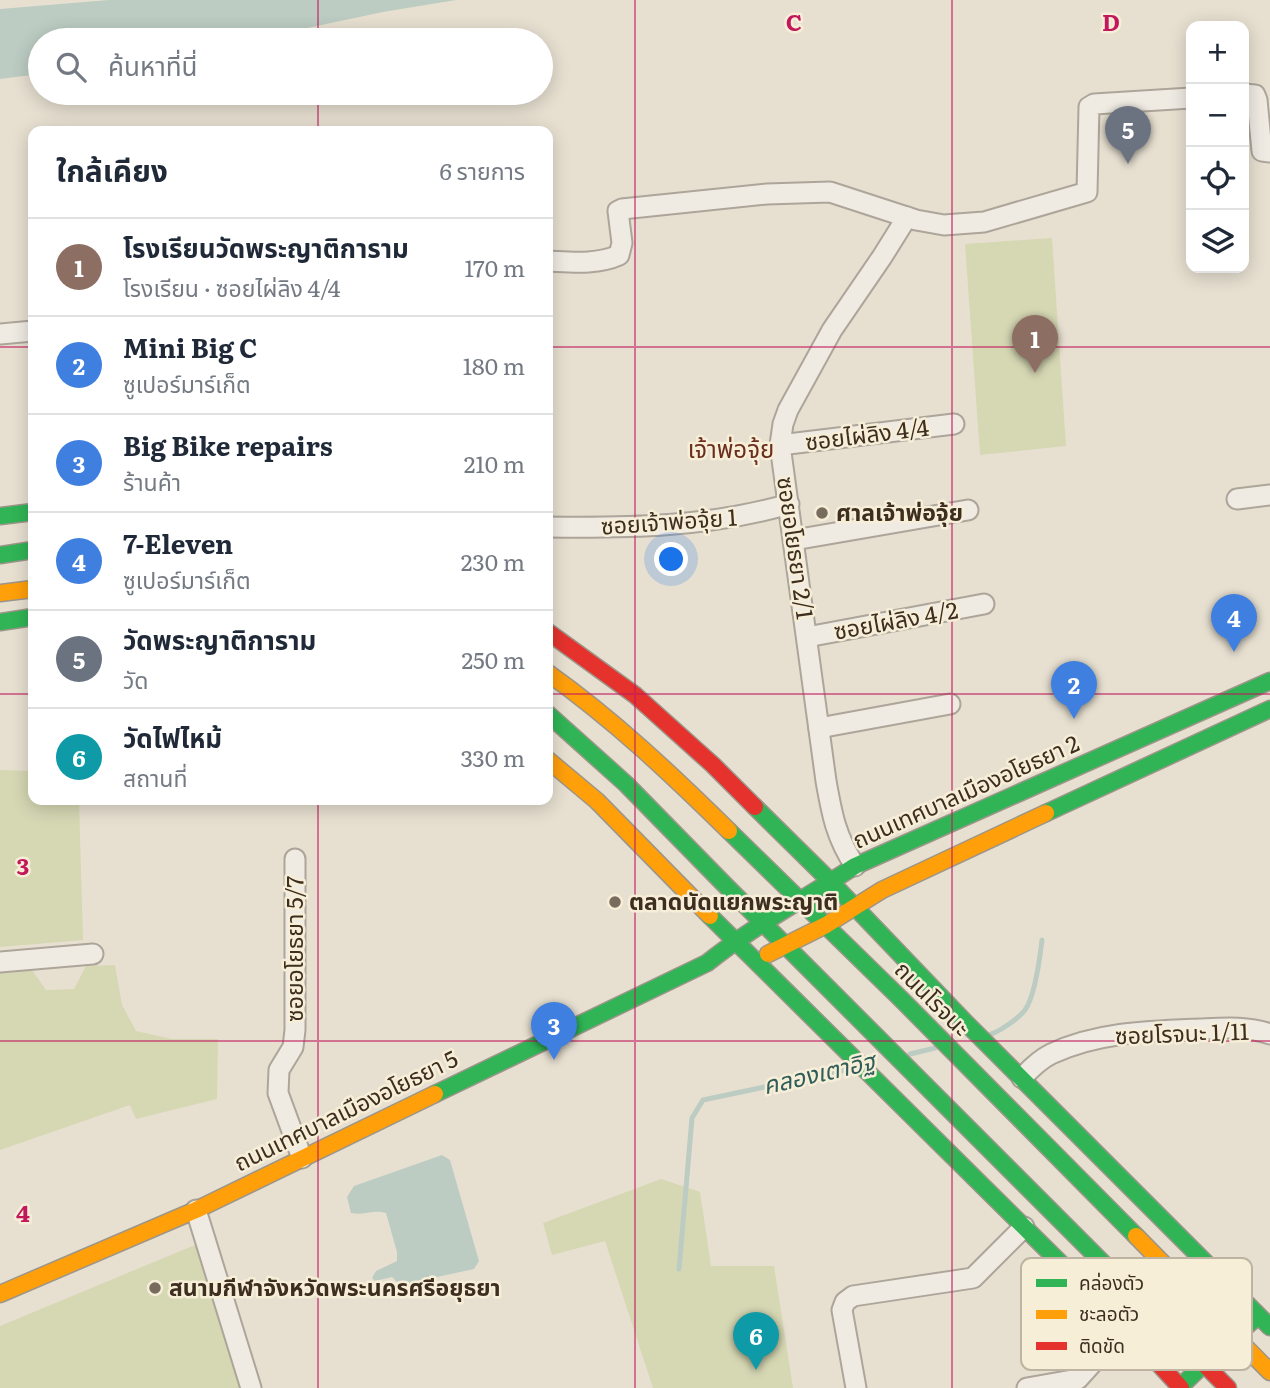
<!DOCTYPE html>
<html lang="th">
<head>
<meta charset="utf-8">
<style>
	body { margin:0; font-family:Literata,"Noto Sans Thai",serif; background:#f6f6f7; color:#1f2937 }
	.controls { position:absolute; right:21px; top:21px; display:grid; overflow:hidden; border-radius:14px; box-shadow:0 4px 18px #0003 }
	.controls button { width:63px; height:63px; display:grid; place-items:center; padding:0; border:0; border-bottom:2px solid #e0e1e3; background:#fff; color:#1f2937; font:35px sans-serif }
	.you { position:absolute; left:672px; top:560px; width:24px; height:24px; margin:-18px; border:5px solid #fff; border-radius:50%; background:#1a73e8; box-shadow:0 0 0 10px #1a73e833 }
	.badge { display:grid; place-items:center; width:46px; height:46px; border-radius:50%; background:#111827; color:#fff; font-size:23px; font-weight:700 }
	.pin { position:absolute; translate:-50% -58px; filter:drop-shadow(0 2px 4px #0008) }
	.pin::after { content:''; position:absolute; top:37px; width:24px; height:21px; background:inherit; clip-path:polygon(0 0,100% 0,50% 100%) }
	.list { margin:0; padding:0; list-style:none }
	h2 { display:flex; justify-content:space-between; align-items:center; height:91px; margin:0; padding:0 28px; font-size:30px }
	h2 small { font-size:23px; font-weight:400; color:#747a83 }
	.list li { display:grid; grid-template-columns:46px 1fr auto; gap:21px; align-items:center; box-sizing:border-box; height:98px; padding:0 28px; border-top:2px solid #e0e1e3 }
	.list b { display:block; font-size:26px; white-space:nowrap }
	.list p { margin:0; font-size:23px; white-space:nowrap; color:#747a83 }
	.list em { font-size:23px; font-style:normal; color:#747a83 }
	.icon { flex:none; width:38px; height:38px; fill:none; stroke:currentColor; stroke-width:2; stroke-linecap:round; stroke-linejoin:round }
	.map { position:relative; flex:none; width:1270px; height:1388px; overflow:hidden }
	.search { position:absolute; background:#fff; box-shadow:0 4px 18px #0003; left:28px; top:28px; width:525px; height:77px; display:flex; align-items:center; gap:18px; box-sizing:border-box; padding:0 24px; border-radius:38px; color:#747a83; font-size:26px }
	.panel { position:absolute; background:#fff; box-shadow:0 4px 18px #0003; left:28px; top:126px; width:525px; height:679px; border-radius:14px }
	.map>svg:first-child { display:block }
	.green { fill:#d6d7b3 }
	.water { fill:#bcccc2 }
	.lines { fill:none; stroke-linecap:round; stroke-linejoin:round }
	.stream { stroke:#bcccc2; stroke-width:5 }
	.street-casing { stroke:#ada599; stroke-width:23 }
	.fast-casing { stroke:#9c958a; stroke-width:19 }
	.slow-casing { stroke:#9c958a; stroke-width:19 }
	.jam-casing { stroke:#9c958a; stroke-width:19 }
	.street { stroke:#efebe3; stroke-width:19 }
	.fast { stroke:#30b455; stroke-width:16 }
	.slow { stroke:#ff9f0a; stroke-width:16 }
	.jam { stroke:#e5322d; stroke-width:16 }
	.grid { fill:none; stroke:#c2185b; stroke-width:2; stroke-opacity:0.55 }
	.poi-dot { fill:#786c5e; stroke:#f7eed8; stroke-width:2.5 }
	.labels { text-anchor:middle; stroke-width:5; stroke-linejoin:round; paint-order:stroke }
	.street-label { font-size:23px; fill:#3d2e20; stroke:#f7eed8 }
	.poi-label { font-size:23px; font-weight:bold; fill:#3d2e20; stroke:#f7eed8; text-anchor:start }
	.neighbourhood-label { font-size:24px; fill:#6b2e1e; stroke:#f7eed8 }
	.water-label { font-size:24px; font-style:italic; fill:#2f5d5a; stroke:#f7eed8 }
	.key { fill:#f7eed8; stroke:#bfb4a1; stroke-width:2 }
	.key-label { font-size:19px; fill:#3d2e20 }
	.grid-label { font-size:23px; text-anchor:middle; font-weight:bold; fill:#c2185b; stroke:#f7eed8; stroke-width:5; stroke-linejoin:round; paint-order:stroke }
</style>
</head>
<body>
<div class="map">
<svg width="1270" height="1388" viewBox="0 0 1270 1388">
	<rect width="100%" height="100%" fill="#e7e0d1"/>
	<!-- green -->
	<g class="green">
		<path d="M1052,238L1066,446L980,455L965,244Z"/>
		<path d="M0,770L33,771V800H79L83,940L0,947Z"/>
		<path d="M115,965L122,1005L136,1031L172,1039H218L217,1099L136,1119L130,1105L0,1150V973L32,970L46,990L74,989L86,966Z"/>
		<path d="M661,1179L700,1192L711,1266H774L793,1388H653L605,1241L552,1255L543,1223Z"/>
		<path d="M202,1242L248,1388H0V1326Z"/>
	</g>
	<!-- water -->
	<g class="water">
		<path d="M109,0H456L383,12L250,40H40V74L0,79V9Z"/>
		<path d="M442,1155L450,1160L479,1261L474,1269L400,1285L392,1277L375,1281L372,1278L376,1271L397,1261V1252L386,1213C373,1209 364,1216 351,1213L347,1197L354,1186Z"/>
	</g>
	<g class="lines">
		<!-- stream -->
		<g class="stream">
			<path d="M988,1035C998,1033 1019,1018 1025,1010C1035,996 1040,957 1042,940"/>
			<path d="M910,1054L935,1048"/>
			<path d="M679,1269L692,1118L703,1100L850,1069"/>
		</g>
		<!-- street casing -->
		<g class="street-casing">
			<g id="street">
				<path d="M1244,94L1255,95L1257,100L1262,151L1270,152"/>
				<path d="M548,261C571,262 597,265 619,255L622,243L618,211L622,209L767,194L830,192L916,220L944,225L984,222L1087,192L1089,107L1094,104L1191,98"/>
				<path d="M0,334L33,331"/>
				<path d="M780,445L954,424"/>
				<path d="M1237,499L1270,495"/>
				<path d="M548,527C629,528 710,527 789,504"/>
				<path d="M794,540L968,510"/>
				<path d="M807,637L984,604"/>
				<path d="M819,728L950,704"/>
				<path d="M295,859V1030L293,1047L279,1070L278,1093L302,1158"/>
				<path d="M855,866C836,837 832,815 826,781L780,445L783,424L788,410L832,330L882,257L907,217"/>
				<path d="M0,962L93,954"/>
				<path d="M1022,1078C1031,1068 1039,1060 1051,1054C1097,1032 1150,1031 1200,1029C1223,1028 1248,1026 1270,1034"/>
				<path d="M196,1210L251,1388"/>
				<path d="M856,1388L842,1310L845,1302L853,1296L973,1278L1024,1227"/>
				<path d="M1027,1388L1078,1379L1125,1327"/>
			</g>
		</g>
		<!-- fast casing -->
		<g class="fast-casing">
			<g id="fast">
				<path d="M0,516L33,512"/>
				<path d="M0,555L33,550"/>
				<path d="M0,622L33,617"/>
				<path d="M548,714L626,784L724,884L1166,1326"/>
				<path d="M755,807L831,882L966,1023L1270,1327"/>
				<path d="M1046,813L1270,709"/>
				<path d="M729,831L901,999L1136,1236"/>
				<path d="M710,916L1121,1323"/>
				<path d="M435,1094L707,963C753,926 806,898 855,866L1270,681"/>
				<path d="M1235,1336L1258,1316"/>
				<path d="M1180,1387L1204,1364"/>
			</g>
		</g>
		<!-- slow casing -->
		<g class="slow-casing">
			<g id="slow">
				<path d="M0,593L33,589"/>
				<path d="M548,673C614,720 671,774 729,831"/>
				<path d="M548,760L597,801L710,916"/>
				<path d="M768,954L826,925L882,890L1046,813"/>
				<path d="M1136,1236L1270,1372"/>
				<path d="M0,1294L196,1210L435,1094"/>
			</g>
		</g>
		<!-- jam casing -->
		<g class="jam-casing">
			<g id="jam">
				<path d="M548,632L635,695L713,765L755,807"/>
				<path d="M1121,1323L1181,1388"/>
				<path d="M1166,1326L1228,1388"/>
			</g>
		</g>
		<!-- street -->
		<use href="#street" class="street"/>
		<!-- fast -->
		<use href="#fast" class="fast"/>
		<!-- slow -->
		<use href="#slow" class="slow"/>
		<!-- jam -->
		<use href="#jam" class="jam"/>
	</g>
	<!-- grid -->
	<path class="grid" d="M318,0V40M635,0V1388M952,0V1388M318,93V131M0,347H33M548,347H1270M0,694H33M548,694H1270M318,800V1388M0,1041H1270"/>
	<!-- markers -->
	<g class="poi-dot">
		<circle cx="822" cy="513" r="7"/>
		<circle cx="615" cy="902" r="7"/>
		<circle cx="155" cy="1288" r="7"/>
	</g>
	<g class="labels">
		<!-- street labels -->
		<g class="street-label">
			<text transform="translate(867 435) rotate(-7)" y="8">ซอยไผ่ลิง 4/4</text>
			<text transform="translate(669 522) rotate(-4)" y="8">ซอยเจ้าพ่อจุ้ย 1</text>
			<text transform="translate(795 548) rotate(82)" y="8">ซอยอโยธยา 2/1</text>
			<text transform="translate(896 621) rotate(-10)" y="8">ซอยไผ่ลิง 4/2</text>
			<text transform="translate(966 792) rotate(-24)" y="8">ถนนเทศบาลเมืองอโยธยา 2</text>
			<text transform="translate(295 949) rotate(-90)" y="8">ซอยอโยธยา 5/7</text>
			<text transform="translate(932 999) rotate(45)" y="8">ถนนโรจนะ</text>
			<text transform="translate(1182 1034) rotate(-2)" y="8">ซอยโรจนะ 1/11</text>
			<text transform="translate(346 1111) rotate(-26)" y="8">ถนนเทศบาลเมืองอโยธยา 5</text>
		</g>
		<!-- poi labels -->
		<g class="poi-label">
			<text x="836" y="521">ศาลเจ้าพ่อจุ้ย</text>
			<text x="629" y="910">ตลาดนัดแยกพระญาติ</text>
			<text x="169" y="1296">สนามกีฬาจังหวัดพระนครศรีอยุธยา</text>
		</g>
		<!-- neighbourhood labels -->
		<g class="neighbourhood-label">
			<text x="731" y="458">เจ้าพ่อจุ้ย</text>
		</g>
		<!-- water labels -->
		<g class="water-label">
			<text transform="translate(819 1074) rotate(-13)" y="8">คลองเตาอิฐ</text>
		</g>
	</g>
	<!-- legend -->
	<rect x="1021" y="1258" width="231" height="112" rx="10" class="key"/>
	<rect x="1036" y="1279" width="31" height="8" fill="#30b455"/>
	<rect x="1036" y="1310" width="31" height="9" fill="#ff9f0a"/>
	<rect x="1036" y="1342" width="31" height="8" fill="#e5322d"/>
	<g class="key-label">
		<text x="1079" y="1290">คล่องตัว</text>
		<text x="1079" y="1321">ชะลอตัว</text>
		<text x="1079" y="1353">ติดขัด</text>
	</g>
	<g class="grid-label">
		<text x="794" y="31">C</text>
		<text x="1111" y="31">D</text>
		<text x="23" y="875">3</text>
		<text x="23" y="1222">4</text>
	</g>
</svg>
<div class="controls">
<button>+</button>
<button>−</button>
<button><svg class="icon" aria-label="locate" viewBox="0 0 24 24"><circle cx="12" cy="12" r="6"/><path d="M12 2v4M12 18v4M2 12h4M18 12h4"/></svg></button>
<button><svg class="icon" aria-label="layers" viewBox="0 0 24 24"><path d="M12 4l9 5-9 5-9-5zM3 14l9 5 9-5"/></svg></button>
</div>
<div class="you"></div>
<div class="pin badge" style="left:1035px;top:373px;background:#8d6e63">1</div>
<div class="pin badge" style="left:1074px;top:719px;background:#3f7fe0">2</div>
<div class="pin badge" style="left:554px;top:1060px;background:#3f7fe0">3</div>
<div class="pin badge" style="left:1234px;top:652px;background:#3f7fe0">4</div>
<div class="pin badge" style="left:1128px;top:164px;background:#6b7280">5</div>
<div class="pin badge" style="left:756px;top:1370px;background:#0f9aa8">6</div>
<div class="search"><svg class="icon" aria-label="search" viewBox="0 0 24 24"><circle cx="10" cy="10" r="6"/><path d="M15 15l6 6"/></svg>ค้นหาที่นี่</div>
<section class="panel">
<h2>ใกล้เคียง<small>6 รายการ</small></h2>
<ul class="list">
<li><span class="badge" style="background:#8d6e63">1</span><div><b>โรงเรียนวัดพระญาติการาม</b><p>โรงเรียน · ซอยไผ่ลิง 4/4</p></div><em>170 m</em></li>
<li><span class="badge" style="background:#3f7fe0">2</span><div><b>Mini Big C</b><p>ซูเปอร์มาร์เก็ต</p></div><em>180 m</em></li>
<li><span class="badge" style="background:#3f7fe0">3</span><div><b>Big Bike repairs</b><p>ร้านค้า</p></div><em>210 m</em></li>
<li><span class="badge" style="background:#3f7fe0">4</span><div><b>7-Eleven</b><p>ซูเปอร์มาร์เก็ต</p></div><em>230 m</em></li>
<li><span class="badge" style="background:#6b7280">5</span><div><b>วัดพระญาติการาม</b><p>วัด</p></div><em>250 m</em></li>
<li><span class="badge" style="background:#0f9aa8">6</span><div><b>วัดไฟไหม้</b><p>สถานที่</p></div><em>330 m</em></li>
</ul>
</section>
</div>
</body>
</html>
